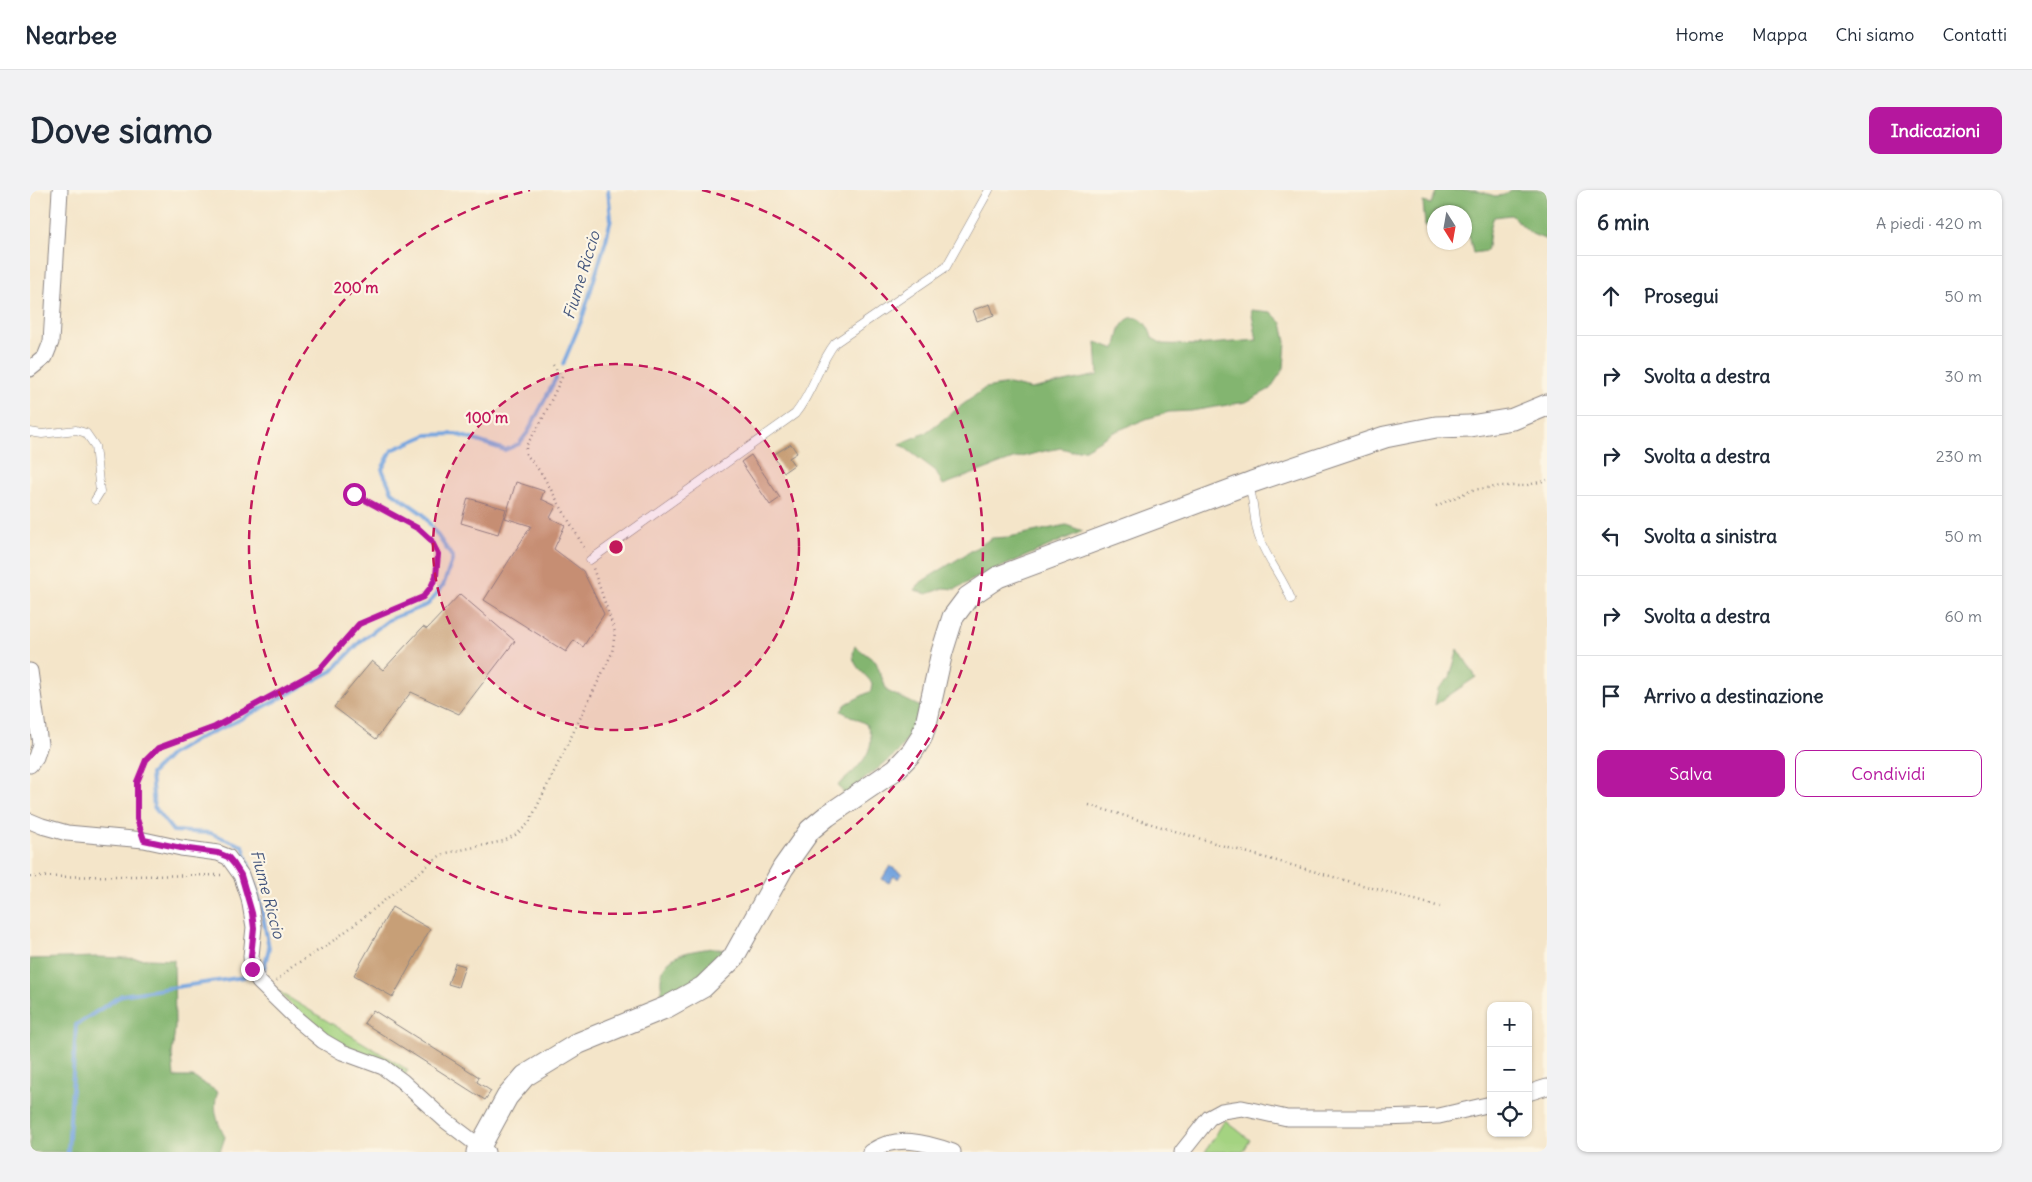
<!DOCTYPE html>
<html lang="it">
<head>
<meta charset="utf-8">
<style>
	body { margin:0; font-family:Delius,sans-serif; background:#f2f2f3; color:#1f2937 }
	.controls { position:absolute; right:15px; bottom:15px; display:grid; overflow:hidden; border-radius:10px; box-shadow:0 1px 4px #0004 }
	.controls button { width:45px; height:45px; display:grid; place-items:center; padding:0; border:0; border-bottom:1px solid #e0e1e3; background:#fff; color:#1f2937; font:25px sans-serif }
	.compass { position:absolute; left:1397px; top:15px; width:45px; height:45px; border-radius:50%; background:#fff; box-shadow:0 1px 4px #0004; rotate:169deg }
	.stop { position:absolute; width:15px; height:15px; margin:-11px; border:4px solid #b5179e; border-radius:50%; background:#fff }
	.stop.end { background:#b5179e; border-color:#fff; box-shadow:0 1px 5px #0008 }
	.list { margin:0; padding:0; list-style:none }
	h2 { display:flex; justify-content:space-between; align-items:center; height:65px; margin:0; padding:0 20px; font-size:21px }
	h2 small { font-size:16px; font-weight:400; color:#747a83 }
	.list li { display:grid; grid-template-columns:32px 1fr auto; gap:15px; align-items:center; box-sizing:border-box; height:80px; padding:0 20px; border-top:1px solid #e0e1e3 }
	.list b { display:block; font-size:19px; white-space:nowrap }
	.list em { font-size:16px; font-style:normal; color:#747a83 }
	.actions { display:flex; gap:10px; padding:15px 20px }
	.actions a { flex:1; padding:11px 0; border:1px solid #b5179e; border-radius:10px; text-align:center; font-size:18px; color:#b5179e }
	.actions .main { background:#b5179e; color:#fff }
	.icon { flex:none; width:28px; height:28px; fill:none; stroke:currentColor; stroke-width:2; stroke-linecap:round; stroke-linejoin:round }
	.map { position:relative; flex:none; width:1517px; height:962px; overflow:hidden; border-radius:10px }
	header { display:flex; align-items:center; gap:30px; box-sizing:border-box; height:70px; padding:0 25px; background:#fff; border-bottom:1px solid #e0e1e3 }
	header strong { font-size:24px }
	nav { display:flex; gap:28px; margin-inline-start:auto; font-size:18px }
	.intro { display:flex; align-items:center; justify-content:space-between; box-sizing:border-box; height:120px; padding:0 30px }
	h1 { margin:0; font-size:35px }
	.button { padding:12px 22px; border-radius:10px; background:#b5179e; color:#fff; font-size:18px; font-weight:700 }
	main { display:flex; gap:30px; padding:0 30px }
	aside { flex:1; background:#fff; border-radius:10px; box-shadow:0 1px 4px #0004 }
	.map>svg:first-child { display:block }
	.green { fill:#a4d381; stroke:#637a5e }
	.forest { fill:#83b56f; stroke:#526c55 }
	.water { fill:#76a5df; stroke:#4c648d }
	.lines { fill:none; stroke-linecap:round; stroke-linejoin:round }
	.stream { stroke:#76a5df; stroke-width:4 }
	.building { fill:#c79f77 }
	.lane-casing { stroke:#8b8482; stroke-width:9 }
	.street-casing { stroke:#8b8482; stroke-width:17 }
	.secondary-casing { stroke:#8b8482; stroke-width:23 }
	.path { stroke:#8b8482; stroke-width:2.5; stroke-dasharray:1 4; stroke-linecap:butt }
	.lane { stroke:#fff; stroke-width:8 }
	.street { stroke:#fff; stroke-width:15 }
	.secondary { stroke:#fff; stroke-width:21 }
	.route { stroke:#b5179e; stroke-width:6 }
	.ring { fill:none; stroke:#c2185b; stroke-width:2.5; stroke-dasharray:9 6 }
	.labels { text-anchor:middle; stroke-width:4.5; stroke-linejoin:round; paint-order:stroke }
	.water-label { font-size:16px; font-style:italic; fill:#44567d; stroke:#fcf5e5 }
	.centre { fill:#c2185b; stroke:#fcf5e5; stroke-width:2.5 }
	.ring-label { font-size:15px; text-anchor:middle; font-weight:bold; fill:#c2185b; stroke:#fcf5e5; stroke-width:4.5; stroke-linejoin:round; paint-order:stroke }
</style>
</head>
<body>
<header>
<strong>Nearbee</strong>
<nav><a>Home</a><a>Mappa</a><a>Chi siamo</a><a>Contatti</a></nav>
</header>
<div class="intro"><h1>Dove siamo</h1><a class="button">Indicazioni</a></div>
<main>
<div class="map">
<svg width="1517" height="962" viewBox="0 0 1517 962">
	<rect width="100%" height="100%" fill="#fcf5e5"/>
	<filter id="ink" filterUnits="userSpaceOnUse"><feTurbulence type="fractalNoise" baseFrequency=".02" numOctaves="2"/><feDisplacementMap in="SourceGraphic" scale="10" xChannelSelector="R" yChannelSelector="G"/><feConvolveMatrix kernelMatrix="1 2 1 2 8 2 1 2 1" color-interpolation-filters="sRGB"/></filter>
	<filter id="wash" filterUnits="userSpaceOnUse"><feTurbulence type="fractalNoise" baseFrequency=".0096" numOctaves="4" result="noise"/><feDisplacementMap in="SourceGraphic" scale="20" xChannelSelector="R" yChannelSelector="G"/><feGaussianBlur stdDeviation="1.12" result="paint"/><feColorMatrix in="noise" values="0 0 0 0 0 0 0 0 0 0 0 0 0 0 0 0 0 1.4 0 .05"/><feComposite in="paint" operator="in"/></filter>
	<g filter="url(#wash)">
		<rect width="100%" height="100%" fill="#f4e5c9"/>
		<!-- green -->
		<g class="green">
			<path d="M248,801L378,880L373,888L296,852Z"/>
			<path d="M1195,930L1220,950L1213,962H1175Z"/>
		</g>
		<!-- forest -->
		<g class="forest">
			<path d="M1407,0H1445L1465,6L1474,5L1481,0H1517V50L1502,44L1481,25L1464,27C1459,38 1460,49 1457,61L1443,63L1439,45H1435L1434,22H1404V35L1395,36L1393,12L1401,14Z"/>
			<path d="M1221,120L1241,122L1252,133L1256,152L1254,178L1240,199L1216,212L1161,221L1139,222L1116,229L1084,242L1055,259L1042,261L1031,258L1015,261L983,269L913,295L906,281L870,254L895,243L955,198L979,194L1001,199L1068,185L1066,152L1085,159C1087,153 1088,145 1090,139C1101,117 1118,130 1122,148L1133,154L1167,155L1227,150Z"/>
			<path d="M1036,335L1053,341L942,390L926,399L914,398L897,404L885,400L891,392L962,348L979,347Z"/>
			<path d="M825,456L846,472L857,501L891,517L881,543L867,563L815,605L808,595C825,581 852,559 836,534L811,521L816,514L841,501L842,493C833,481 818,474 825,456Z"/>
			<path d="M1428,459L1446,487L1405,515L1408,499L1420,487Z"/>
			<path d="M683,758L700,761L686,775L635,812C620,769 648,762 683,758Z"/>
			<path d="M67,767L144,770L145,837L142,865L144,887H163L188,902C182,916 187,933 195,947L190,962H0V769Z"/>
		</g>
		<!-- water -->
		<path class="water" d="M860,676L872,684L869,689L864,686L859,693L852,689Z"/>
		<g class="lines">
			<!-- stream -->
			<g class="stream">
				<path d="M533,174L552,129L576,50L581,29L578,0"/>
				<path d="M233,782L239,758L231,716L213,656L180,643L143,641L124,617L121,584L140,565L169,548L205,532L302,481L331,451L360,429L397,415L413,396L423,368L393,324L362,302L352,279L362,260L397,245L426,244L475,260L489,254L498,242L526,188"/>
				<path d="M38,962L46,835L92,805L214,787"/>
			</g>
		</g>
		<g id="blocks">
			<!-- building -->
			<g class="building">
				<path d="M960,114L964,125L947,131L943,120Z"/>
				<path d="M761,254L767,263L759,268L764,275L754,282L743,265Z"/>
				<path d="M721,265L750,308L740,315L711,272Z"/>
				<path d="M486,292L514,301L511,309L526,316L520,328L535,335L524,359L553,381L574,424L553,457L544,450L536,462L454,410L501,336L475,328Z"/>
				<path d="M438,308L476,319L468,344L431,333Z"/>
				<path d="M430,404L485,451L429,524L381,502L346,549L304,517L342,471L353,480L393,437L397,439Z"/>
				<path d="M362,717L400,739L363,807L324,785Z"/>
				<path d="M425,773L435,776L428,797L418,794Z"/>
				<path d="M343,820L449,887L447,892L461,901L455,910L334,833Z"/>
			</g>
		</g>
	</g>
	<g filter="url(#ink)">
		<use href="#blocks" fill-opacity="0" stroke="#8b8482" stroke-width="1"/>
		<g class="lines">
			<!-- lane casing -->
			<g class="lane-casing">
				<g id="lane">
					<path d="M0,242L12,244L46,240L56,243L65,256L70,302L65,310"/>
					<path d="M1219,296C1225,313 1223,333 1230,350C1238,371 1253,388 1261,409"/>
					<path d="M560,370L765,224C783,202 788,175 805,153L916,77L959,0"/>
				</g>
			</g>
			<!-- street casing -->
			<g class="street-casing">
				<g id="street">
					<path d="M0,179L15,167L21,152L30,0"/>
					<path d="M0,481L10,554L6,567L0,575"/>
					<path d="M0,631L12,636L37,643L114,650L151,658L188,663L198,667L211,685L219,708L224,737L221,766L222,779L229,792L268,830L293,851L312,862L353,877L372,891L416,931L457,962"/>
					<path d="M1498,903L1517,897"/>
					<path d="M840,962C867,944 895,952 923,962"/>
					<path d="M1152,962L1179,928L1192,921L1212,918L1257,928H1353L1409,926L1461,914"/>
				</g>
			</g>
			<!-- secondary casing -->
			<g class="secondary-casing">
				<path id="secondary" d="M447,962L477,907L495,886L549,853L637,817L673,797L703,768L753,678L780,640L797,626L866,579L882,562L891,548L896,534L912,462L923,427L938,407L968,387L1222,292L1355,247L1406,237L1440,236L1483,229L1517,215"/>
			</g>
			<!-- path -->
			<g class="path">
				<path d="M523,175L532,187L510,234L496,256V264L512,284L556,361"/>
				<path d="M1406,316L1442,300L1472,296H1494L1517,290"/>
				<path d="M1059,615L1201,658L1410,717"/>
				<path d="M109,637L107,629V592L116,570L128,558L185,537L289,480L329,434L393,407L401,397L406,386L408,364L401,350L389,339L324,304"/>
				<path d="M0,687L194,685"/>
				<path d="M246,791L263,776L296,756L324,735L408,667L416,663L474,651L487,644L499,633L582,463L585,442L563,378"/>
			</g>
			<!-- lane -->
			<use href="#lane" class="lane"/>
			<!-- street -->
			<use href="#street" class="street"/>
			<!-- secondary -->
			<use href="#secondary" class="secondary"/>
		</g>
	</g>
	<g class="lines" filter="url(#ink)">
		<!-- route -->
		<path class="route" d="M222,779L221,766L224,738L222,723L211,685L204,674L198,667L188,663L151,658L114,650L107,629V592L116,570L128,558L185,537L289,480L329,434L393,407L401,397L406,386L408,364L401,350L389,339L324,304"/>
	</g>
	<!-- distance rings -->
	<circle cx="586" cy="357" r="183" fill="#c2185b" fill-opacity=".12"/>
	<g class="ring">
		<circle cx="586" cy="357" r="183"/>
		<path d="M672 0A367 367 0 1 1 500 0"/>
	</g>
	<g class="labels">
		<!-- water labels -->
		<g class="water-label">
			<text transform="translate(551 85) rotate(-73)" y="6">Fiume Riccio</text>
			<text transform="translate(238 704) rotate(75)" y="6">Fiume Riccio</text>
		</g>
	</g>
	<circle cx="586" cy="357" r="8" class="centre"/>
	<g class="ring-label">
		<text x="326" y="103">200 m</text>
		<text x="457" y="233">100 m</text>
	</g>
</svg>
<div class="controls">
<button>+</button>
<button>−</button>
<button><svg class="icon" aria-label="locate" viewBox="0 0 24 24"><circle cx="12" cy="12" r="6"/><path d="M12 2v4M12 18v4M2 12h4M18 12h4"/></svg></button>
</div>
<svg class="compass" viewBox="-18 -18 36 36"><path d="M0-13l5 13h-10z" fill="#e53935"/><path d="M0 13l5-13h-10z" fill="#747a83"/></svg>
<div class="stop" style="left:324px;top:304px"></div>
<div class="stop end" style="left:222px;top:779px"></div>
</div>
<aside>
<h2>6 min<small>A piedi · 420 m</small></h2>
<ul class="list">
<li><svg class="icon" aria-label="ahead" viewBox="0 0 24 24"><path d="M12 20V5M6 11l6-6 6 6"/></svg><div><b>Prosegui</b></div><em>50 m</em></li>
<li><svg class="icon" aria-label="right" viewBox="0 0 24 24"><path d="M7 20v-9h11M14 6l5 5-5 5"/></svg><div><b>Svolta a destra</b></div><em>30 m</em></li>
<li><svg class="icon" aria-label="right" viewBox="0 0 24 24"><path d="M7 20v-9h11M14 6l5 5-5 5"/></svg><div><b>Svolta a destra</b></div><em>230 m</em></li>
<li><svg class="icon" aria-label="left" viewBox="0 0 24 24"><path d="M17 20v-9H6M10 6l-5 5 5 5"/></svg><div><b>Svolta a sinistra</b></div><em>50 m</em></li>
<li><svg class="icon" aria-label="right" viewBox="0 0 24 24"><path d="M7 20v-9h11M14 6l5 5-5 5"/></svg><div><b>Svolta a destra</b></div><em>60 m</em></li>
<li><svg class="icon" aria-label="arrive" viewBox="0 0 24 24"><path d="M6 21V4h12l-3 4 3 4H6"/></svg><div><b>Arrivo a destinazione</b></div></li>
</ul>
<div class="actions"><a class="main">Salva</a><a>Condividi</a></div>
</aside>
</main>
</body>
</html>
